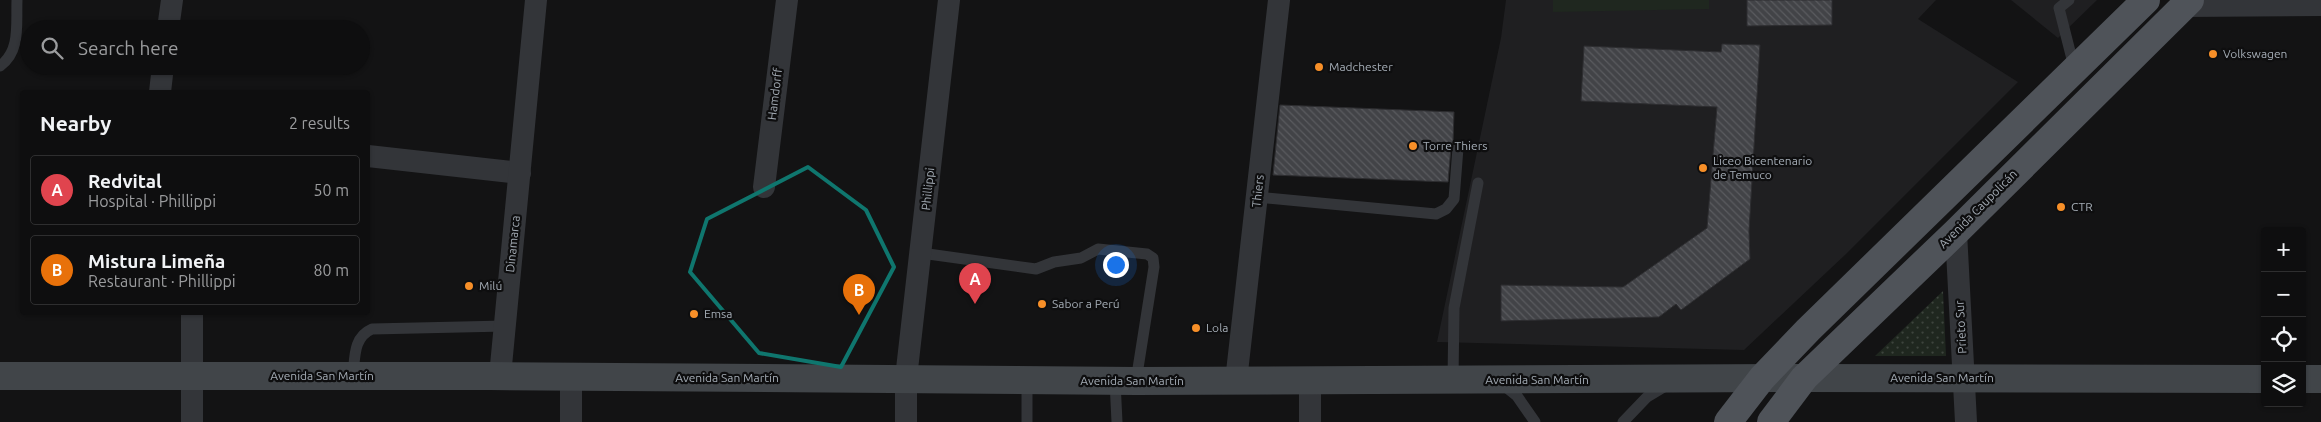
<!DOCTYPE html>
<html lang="en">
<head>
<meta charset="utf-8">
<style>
	body { margin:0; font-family:Ubuntu,sans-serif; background:#1c1c1d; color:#f1f3f6 }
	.controls { position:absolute; right:15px; bottom:15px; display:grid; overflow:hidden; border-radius:5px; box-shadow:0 1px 4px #0004 }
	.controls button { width:45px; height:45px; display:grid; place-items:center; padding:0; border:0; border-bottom:1px solid #2e2e2f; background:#0e0e0f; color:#f1f3f6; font:25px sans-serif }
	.you { position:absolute; left:1115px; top:264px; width:18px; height:18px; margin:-12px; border:4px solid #fff; border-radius:50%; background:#1a73e8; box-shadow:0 0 0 8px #1a73e833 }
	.badge { display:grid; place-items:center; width:32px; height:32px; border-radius:50%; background:#f78f28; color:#fff; font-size:16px; font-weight:700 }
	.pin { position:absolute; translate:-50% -41px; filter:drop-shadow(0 1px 2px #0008) }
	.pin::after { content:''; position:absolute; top:26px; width:18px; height:15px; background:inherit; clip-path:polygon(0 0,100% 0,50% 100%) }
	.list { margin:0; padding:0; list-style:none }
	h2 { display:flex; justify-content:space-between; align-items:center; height:65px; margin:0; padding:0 20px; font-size:21px }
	h2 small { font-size:16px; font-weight:400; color:#9b9c9e }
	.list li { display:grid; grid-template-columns:32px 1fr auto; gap:15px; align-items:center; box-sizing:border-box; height:70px; margin:0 10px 10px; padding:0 10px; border:1px solid #2e2e2f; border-radius:5px }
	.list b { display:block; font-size:19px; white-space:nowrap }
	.list p { margin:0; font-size:16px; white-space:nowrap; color:#9b9c9e }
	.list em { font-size:16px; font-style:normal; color:#9b9c9e }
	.icon { flex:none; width:28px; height:28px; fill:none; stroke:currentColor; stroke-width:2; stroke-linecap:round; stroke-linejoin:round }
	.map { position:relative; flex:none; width:2321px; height:422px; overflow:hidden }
	.search { position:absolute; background:#0e0e0f; box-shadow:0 1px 4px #0004; left:20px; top:20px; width:350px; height:55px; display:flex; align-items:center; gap:12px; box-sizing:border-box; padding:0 18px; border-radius:28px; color:#9b9c9e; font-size:19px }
	.panel { position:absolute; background:#0e0e0f; box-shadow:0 1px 4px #0004; left:20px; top:90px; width:350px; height:225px; border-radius:5px }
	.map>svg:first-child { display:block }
	.built { fill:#1f1f21 }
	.green { fill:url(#green-dots) }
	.pitch { fill:#1f271f }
	.building { fill:url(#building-back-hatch); stroke:#2d2d30 }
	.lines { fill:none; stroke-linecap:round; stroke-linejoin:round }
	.service { stroke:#333539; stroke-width:11 }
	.minor { stroke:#333539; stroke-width:22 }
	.secondary { stroke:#414549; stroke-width:28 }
	.primary { stroke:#4f5359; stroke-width:28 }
	.marked { fill:none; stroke:#0f766e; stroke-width:4; stroke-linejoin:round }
	.poi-dot { fill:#f78f28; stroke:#0e0e0f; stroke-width:2 }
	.labels { text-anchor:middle; stroke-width:4.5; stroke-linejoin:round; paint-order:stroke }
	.poi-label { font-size:12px; fill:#a4acb5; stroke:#0e0e0f; text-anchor:start }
	.street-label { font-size:12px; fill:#a4acb5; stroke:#0e0e0f }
</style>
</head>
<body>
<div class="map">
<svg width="2321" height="422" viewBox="0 0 2321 422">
	<defs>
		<pattern id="green-dots" width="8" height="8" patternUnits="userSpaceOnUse" patternTransform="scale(1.25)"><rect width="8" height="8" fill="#1f271f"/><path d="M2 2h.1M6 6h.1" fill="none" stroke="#3d443d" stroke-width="1.8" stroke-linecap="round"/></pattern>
		<pattern id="building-back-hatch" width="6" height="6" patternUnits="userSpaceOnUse" patternTransform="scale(1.25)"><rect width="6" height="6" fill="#424347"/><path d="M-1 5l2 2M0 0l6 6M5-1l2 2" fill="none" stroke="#5a5b5f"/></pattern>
	</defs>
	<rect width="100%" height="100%" fill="#131314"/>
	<!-- built -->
	<g class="built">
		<path d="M1506,0H1936L1918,19L2018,82L1846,254L1744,350L1437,342L1501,38Z"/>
		<path d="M2011,0H2097L2058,38Z"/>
	</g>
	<!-- green -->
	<path class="green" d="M1943,291L1946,356H1875Z"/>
	<!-- pitch -->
	<path class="pitch" d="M1553,0H1709V9L1553,12Z"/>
	<!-- building -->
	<g class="building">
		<path d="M1747,0H1832V25L1747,26Z"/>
		<path d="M1722,44L1760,45L1749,231L1750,259L1681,310L1676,304L1659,317L1501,321V285L1623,287L1707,228L1717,107L1581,101L1584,46L1721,52Z"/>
		<path d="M1280,105L1454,112L1453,142L1451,147L1448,182L1273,175Z"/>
	</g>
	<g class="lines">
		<!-- service -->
		<g class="service">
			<path d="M2069,0L2059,8L2074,67"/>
			<path d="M0,66C21,51 16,24 17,0"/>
			<path d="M1257,197L1436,214L1446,209L1454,199L1458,148"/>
			<path d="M921,253L1036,269L1054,262L1081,258L1098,249L1147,254L1153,258L1154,267L1136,381"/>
			<path d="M353,376C355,358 353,337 372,329L505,326"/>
			<path d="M1027,380V422"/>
			<path d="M1453,380L1454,308L1478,183"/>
			<path d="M1115,381L1117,422"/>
			<path d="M1502,384L1517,396L1535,422"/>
			<path d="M1623,422L1647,397L1667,385"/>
		</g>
		<!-- minor -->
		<g class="minor">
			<path d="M2184,6L2321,5"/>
			<path d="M168,29L172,0"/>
			<path d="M160,92L163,66"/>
			<path d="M368,156L520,173"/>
			<path d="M764,187L787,0"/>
			<path d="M1956,232L1966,422"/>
			<path d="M500,376L536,0"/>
			<path d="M571,377V422"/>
			<path d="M1236,381L1279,0"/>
			<path d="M192,422V312"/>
			<path d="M906,422V378L949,0"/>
			<path d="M1310,422V381"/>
		</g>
		<!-- secondary -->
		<g class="secondary">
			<path d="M0,376H490L1136,381L1804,378L2265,379"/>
			<path d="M2302,379H2321"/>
		</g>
		<!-- primary -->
		<g class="primary">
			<path d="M1728,422L1762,378L1808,330L2146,0"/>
			<path d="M1771,422L1804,378L1956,232L2190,0"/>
		</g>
	</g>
	<!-- marked area -->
	<path class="marked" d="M808,167L866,210L894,267L841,367L759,353L690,272L707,219Z"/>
	<!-- markers -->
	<g class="poi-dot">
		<circle cx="2213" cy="54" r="5"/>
		<circle cx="1319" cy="67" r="5"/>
		<circle cx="1413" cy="146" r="5"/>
		<circle cx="1703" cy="168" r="5"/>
		<circle cx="2061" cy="207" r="5"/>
		<circle cx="469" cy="286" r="5"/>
		<circle cx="1042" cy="304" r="5"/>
		<circle cx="694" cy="314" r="5"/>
		<circle cx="1196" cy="328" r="5"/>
	</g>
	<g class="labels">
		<!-- poi labels -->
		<g class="poi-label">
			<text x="2223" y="58">Volkswagen</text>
			<text x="1329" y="71">Madchester</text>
			<text x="1423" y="150">Torre Thiers</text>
			<text x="1713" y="165">Liceo Bicentenario<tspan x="1713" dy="14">de Temuco</tspan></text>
			<text x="2071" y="211">CTR</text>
			<text x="479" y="290">Milú</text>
			<text x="1052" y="308">Sabor a Perú</text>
			<text x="704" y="318">Emsa</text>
			<text x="1206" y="332">Lola</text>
		</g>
		<!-- street labels -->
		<g class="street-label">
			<text transform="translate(775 94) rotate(-83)" y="4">Hamdorff</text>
			<text transform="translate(928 189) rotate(-84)" y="4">Phillippi</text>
			<text transform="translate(1258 191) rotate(-84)" y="4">Thiers</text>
			<text transform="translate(1978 209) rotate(-45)" y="4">Avenida Caupolicán</text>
			<text transform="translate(513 244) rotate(-84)" y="4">Dinamarca</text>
			<text transform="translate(1961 327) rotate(-93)" y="4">Prieto Sur</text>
			<text x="322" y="380">Avenida San Martín</text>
			<text x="727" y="382">Avenida San Martín</text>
			<text x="1942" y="382">Avenida San Martín</text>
			<text x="1537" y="384">Avenida San Martín</text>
			<text x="1132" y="385">Avenida San Martín</text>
		</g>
	</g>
</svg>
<div class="controls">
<button>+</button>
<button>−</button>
<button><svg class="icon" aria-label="locate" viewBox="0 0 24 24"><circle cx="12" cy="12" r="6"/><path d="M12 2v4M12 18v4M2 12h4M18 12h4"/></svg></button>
<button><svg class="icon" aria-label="layers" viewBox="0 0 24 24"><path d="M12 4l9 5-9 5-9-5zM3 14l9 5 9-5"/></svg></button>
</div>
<div class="you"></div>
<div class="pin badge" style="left:975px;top:304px;background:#e0444e">A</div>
<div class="pin badge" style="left:859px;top:315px;background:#e8710a">B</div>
<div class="search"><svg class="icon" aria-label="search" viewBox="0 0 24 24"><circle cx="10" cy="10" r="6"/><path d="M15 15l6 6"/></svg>Search here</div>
<section class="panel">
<h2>Nearby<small>2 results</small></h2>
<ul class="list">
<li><span class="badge" style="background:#e0444e">A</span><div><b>Redvital</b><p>Hospital · Phillippi</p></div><em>50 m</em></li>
<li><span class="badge" style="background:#e8710a">B</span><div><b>Mistura Limeña</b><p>Restaurant · Phillippi</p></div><em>80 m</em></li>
</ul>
</section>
</div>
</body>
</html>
